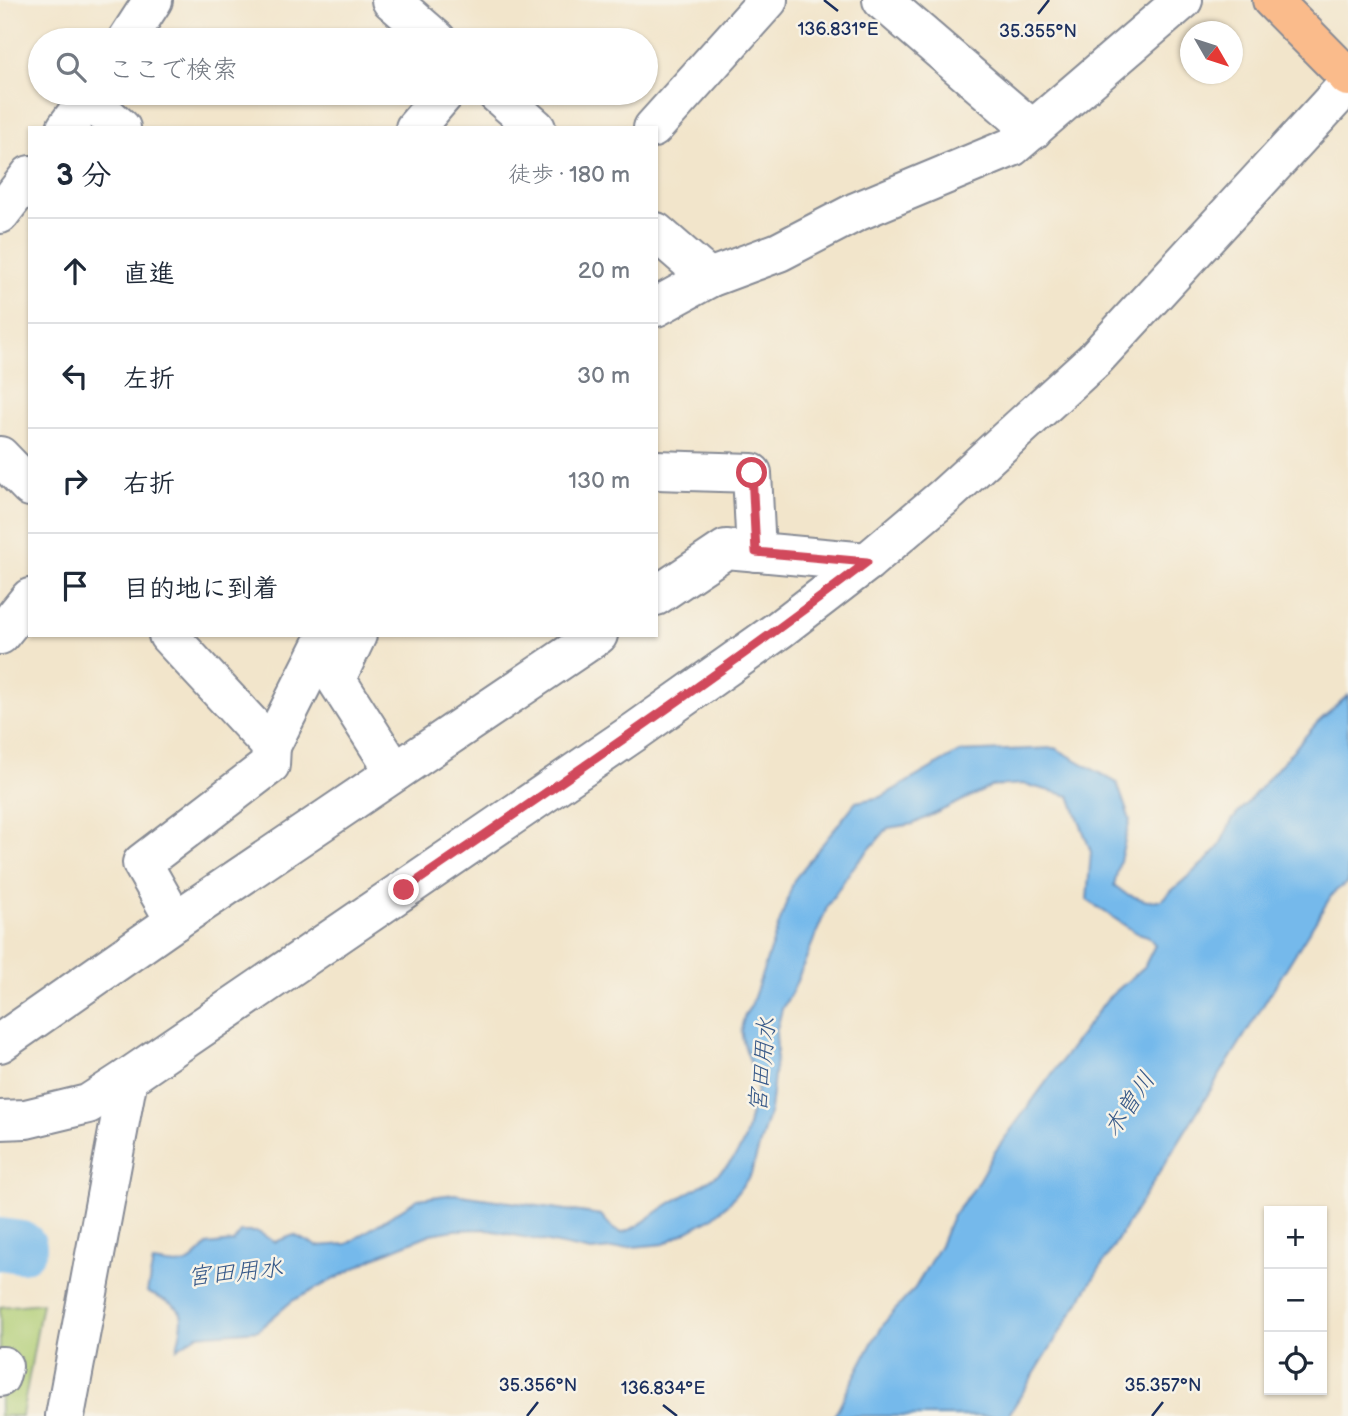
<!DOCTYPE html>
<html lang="ja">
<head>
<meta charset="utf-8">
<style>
	body { margin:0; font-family:"Balsamiq Sans","Klee One",sans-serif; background:#f2f2f3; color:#1f2937 }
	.controls { position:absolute; right:21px; bottom:21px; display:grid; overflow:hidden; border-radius:0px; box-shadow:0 2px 5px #0004 }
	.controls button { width:63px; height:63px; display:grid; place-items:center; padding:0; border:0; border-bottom:2px solid #e0e1e3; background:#fff; color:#1f2937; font:35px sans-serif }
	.compass { position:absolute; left:1180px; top:21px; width:63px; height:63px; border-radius:50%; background:#fff; box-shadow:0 2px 5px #0004; rotate:129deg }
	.stop { position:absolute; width:21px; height:21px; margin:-16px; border:5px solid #d1495b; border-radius:50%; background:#fff }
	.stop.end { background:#d1495b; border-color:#fff; box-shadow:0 2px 7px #0008 }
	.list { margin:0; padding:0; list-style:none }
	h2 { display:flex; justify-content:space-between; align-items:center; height:91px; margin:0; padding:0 28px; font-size:30px }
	h2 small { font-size:23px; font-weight:400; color:#747a83 }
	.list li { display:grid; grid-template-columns:46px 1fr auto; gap:21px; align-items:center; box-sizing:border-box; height:105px; padding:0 28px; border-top:2px solid #e0e1e3 }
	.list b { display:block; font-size:26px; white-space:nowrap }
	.list em { font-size:23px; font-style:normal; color:#747a83 }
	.icon { flex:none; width:38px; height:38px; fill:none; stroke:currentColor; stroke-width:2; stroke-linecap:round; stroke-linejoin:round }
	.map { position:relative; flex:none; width:1348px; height:1416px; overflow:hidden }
	.search { position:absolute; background:#fff; box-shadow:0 2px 5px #0004; left:28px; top:28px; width:630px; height:77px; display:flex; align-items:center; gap:18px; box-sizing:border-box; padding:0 24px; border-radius:38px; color:#747a83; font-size:26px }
	.panel { position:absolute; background:#fff; box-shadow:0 2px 5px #0004; left:28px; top:126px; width:630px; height:511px; border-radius:0px }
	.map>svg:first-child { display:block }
	.green { fill:#b0cd74; stroke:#667e69; stroke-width:2 }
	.water { fill:#75b9eb; stroke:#4874a4; stroke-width:2 }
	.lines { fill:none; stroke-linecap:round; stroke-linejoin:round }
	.river { stroke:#75b9eb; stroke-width:52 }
	.minor-casing { stroke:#868a94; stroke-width:42 }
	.major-casing { stroke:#868a94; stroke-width:42 }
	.minor { stroke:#fff; stroke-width:38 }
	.major { stroke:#fabb8b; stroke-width:38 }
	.route { stroke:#d1495b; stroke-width:9 }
	.ticks { fill:none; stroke:#1b2f5e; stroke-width:2.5 }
	.labels { text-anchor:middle; stroke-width:5; stroke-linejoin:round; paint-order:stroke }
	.water-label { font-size:24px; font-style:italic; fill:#365888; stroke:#f7f3e8 }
	.ticks-label { font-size:18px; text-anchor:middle; fill:#1b2f5e; stroke:#f7f3e8; stroke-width:5; stroke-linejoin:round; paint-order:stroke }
</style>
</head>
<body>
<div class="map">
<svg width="1348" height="1416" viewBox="0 0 1348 1416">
	<rect width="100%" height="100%" fill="#f7f3e8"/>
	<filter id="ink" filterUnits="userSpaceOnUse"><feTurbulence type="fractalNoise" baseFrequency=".0143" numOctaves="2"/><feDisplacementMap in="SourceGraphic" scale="14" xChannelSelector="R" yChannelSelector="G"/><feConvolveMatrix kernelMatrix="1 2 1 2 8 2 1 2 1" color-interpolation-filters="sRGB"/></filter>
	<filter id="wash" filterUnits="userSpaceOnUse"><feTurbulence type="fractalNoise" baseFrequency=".00686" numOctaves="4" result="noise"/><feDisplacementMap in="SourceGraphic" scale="28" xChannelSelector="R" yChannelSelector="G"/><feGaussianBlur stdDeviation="1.57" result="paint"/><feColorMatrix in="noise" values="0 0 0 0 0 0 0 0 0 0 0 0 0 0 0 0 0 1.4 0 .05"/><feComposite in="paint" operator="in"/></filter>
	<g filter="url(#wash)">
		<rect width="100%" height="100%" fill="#f2e5cb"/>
		<!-- green -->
		<path class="green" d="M42,1303L22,1416H0V1307Z"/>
		<!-- water -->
		<path class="water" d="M1348,695V882L1333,893L1008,1416H834L873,1341L888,1318L915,1288L941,1243L952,1216L973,1190L994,1153L1107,999L1144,967L1155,945L1148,936L1135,932L1087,900L1091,852L1070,796L1023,784L993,786L913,824L888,828L851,870L828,905L794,988L782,1009L776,1033L777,1049L770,1110L751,1174L731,1201L712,1218L664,1244L591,1251L484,1229L454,1230L431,1234L382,1254L292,1301L258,1330L197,1335L177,1348C187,1306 184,1310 147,1292L153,1262C184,1266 186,1269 207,1245L233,1242L241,1232H258L275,1242L294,1235L317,1246L347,1244L418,1199L454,1194L601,1215L613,1229L621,1233C639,1228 650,1216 666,1206C692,1190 731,1173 743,1143C747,1135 748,1125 750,1117C752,1107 758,1095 757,1086C754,1057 728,1034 751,1006L794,880L856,802L881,797L959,752L1055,748L1117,783L1130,820L1114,885L1126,894L1147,901L1161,900L1208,859L1219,847L1232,820L1317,723Z"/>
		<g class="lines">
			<!-- river -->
			<path class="river" d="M0,1244L21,1247"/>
		</g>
	</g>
	<g filter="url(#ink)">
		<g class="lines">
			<!-- minor casing -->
			<g class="minor-casing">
				<g id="minor">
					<path d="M391,0L437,40"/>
					<path d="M882,0L1033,130"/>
					<path d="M127,40L153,0"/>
					<path d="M496,93L536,128"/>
					<path d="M88,99L121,128"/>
					<path d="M66,128L92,93"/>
					<path d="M415,128L445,93"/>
					<path d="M653,128L768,0"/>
					<path d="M0,214L30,175"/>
					<path d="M656,232L709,278L779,252L856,212L1012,147L1183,0"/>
					<path d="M656,307L709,278"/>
					<path d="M0,456L30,487"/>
					<path d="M656,470L752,473L756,552"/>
					<path d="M656,596L726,549L867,562"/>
					<path d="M0,635L30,598"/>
					<path d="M168,635L271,746L270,765L142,863L175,921"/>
					<path d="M357,635L336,679L395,772"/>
					<path d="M271,746L327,635"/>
					<path d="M0,1043L175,921L598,635"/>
					<path d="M0,1120L26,1119L88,1104L128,1078"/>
					<path d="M0,1366H3L0,1377"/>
					<path d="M65,1416L128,1078L636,731L780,629L867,562L945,496L1094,360L1348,84"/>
				</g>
			</g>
			<!-- major casing -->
			<g class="major-casing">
				<path id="major" d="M1272,0L1348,77"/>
			</g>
			<!-- minor -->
			<use href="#minor" class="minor"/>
			<!-- major -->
			<use href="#major" class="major"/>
		</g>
	</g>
	<g class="lines" filter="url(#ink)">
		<!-- route -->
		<path class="route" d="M404,890C560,783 717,677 867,562L756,552L752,473"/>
	</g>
	<!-- ticks -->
	<path class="ticks" d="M824,0L838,11M1038,14L1049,0M663,1405L677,1416M527,1416L538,1402M1152,1416L1163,1402"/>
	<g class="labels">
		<!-- water labels -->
		<g class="water-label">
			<text transform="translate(762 1065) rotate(-84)" y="8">宮田用水</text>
			<text transform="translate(1129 1104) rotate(-56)" y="8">木曽川</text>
			<text transform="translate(235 1272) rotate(-6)" y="8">宮田用水</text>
		</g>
	</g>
	<g class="ticks-label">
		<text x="838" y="35">136.831°E</text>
		<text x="1038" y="37">35.355°N</text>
		<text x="538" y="1391">35.356°N</text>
		<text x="1163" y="1391">35.357°N</text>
		<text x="663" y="1394">136.834°E</text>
	</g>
</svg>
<div class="controls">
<button>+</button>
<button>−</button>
<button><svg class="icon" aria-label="locate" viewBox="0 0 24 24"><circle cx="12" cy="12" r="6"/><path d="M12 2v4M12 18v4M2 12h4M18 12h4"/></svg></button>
</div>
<svg class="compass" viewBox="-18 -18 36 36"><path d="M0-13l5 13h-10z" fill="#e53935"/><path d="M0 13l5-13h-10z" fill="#747a83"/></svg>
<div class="stop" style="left:752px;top:473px"></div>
<div class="stop end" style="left:404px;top:890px"></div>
<div class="search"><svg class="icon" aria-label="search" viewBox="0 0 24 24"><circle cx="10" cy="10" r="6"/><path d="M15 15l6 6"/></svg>ここで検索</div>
<section class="panel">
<h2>3 分<small>徒歩 · 180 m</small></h2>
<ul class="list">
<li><svg class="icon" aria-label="ahead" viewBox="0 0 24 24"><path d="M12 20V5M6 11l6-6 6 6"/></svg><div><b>直進</b></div><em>20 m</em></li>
<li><svg class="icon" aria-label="left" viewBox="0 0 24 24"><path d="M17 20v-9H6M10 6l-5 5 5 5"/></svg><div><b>左折</b></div><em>30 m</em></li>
<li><svg class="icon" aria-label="right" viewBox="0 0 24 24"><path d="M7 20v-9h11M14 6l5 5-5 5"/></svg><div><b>右折</b></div><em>130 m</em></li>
<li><svg class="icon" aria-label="arrive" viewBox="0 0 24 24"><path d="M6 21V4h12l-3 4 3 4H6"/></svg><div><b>目的地に到着</b></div></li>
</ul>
</section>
</div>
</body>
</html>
